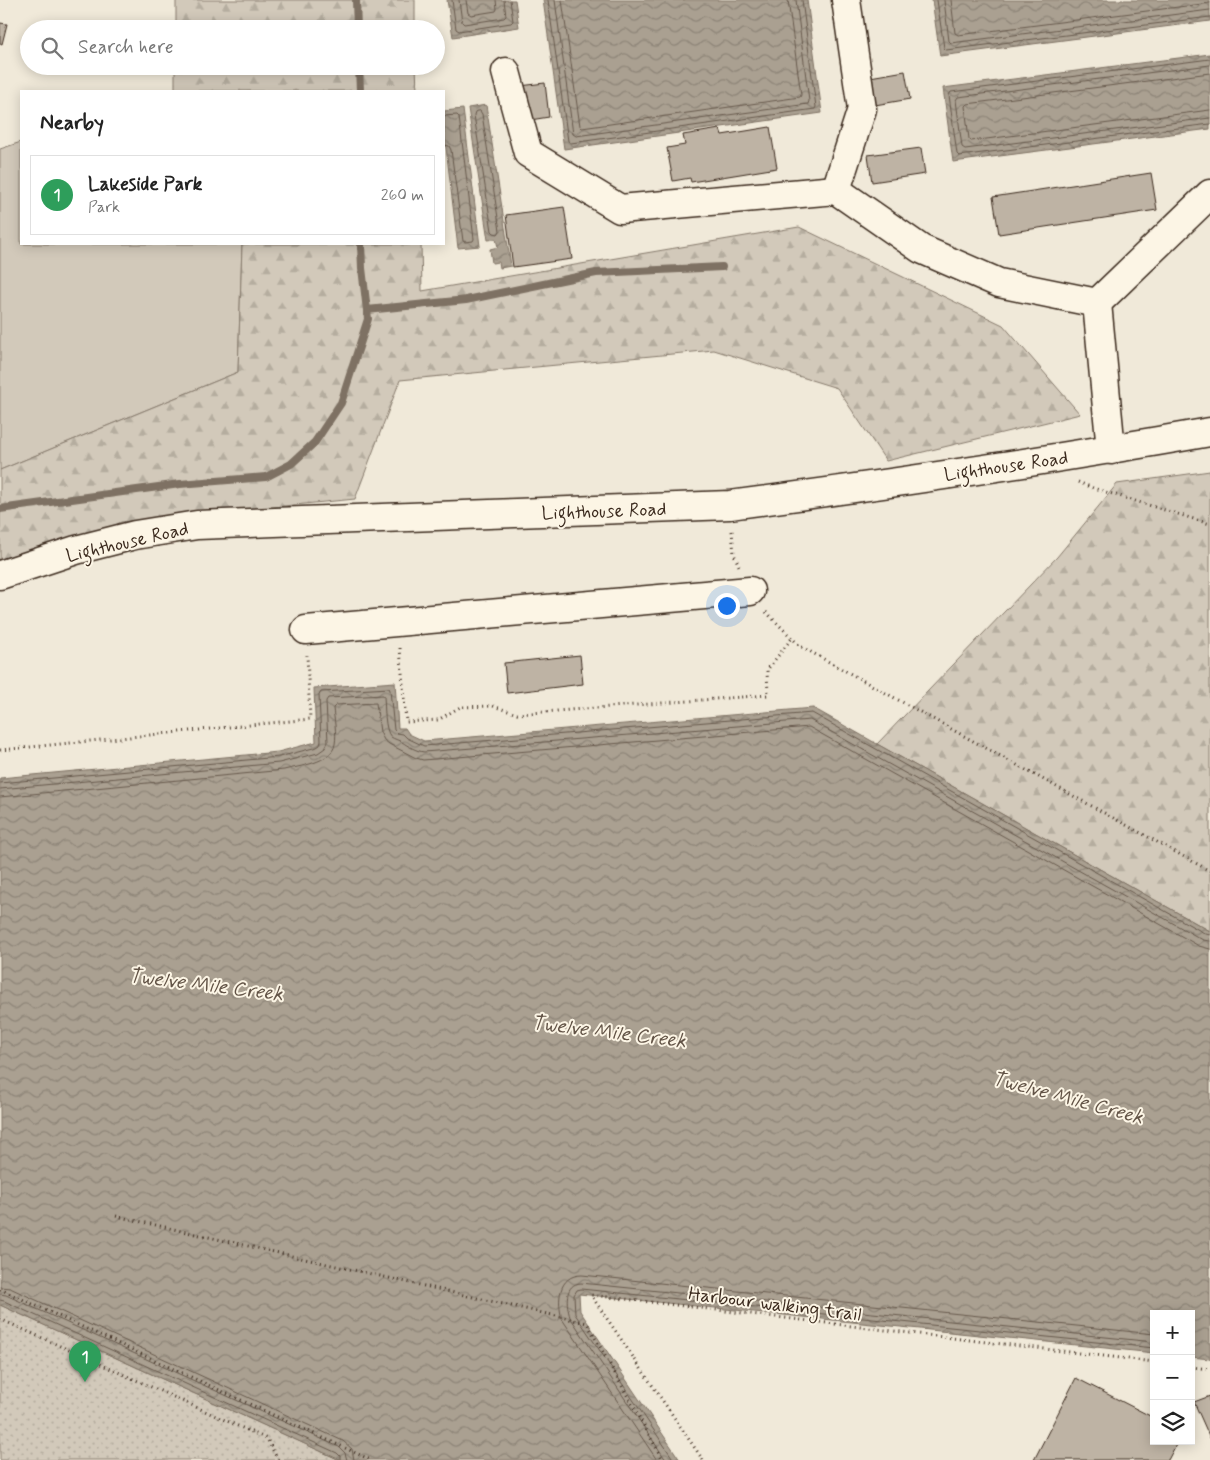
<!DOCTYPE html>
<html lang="en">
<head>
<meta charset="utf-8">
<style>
	body { margin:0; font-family:Mynerve,sans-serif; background:#f2f2f2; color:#222 }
	.controls { position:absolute; right:15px; bottom:15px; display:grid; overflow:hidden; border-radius:0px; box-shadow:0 2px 12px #0003 }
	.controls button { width:45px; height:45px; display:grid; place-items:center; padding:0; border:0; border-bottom:1px solid #e0e0e0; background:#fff; color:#222; font:25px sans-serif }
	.you { position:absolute; left:726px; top:605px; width:18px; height:18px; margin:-12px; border:4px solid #fff; border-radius:50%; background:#1a73e8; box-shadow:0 0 0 8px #1a73e833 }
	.badge { display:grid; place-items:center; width:32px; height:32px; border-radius:50%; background:#2563eb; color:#fff; font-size:16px; font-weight:700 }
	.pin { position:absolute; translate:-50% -41px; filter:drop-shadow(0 1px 2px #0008) }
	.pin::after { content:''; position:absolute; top:26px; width:18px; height:15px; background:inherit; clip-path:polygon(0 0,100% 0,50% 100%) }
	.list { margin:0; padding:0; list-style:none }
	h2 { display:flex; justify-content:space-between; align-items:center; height:65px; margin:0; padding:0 20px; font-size:21px }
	h2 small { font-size:16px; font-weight:400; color:#767676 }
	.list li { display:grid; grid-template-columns:32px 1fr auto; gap:15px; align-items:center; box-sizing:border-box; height:80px; margin:0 10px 10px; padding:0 10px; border:1px solid #e0e0e0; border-radius:0px }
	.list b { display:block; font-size:19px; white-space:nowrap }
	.list p { margin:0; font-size:16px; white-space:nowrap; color:#767676 }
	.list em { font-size:16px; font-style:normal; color:#767676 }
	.icon { flex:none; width:28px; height:28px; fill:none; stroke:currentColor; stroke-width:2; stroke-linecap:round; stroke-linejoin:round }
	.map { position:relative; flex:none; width:1210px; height:1460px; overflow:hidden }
	.search { position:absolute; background:#fff; box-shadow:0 2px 12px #0003; left:20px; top:20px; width:425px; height:55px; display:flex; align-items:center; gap:12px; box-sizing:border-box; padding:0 18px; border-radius:28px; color:#767676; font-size:19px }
	.panel { position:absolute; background:#fff; box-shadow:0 2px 12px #0003; left:20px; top:90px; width:425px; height:155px; border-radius:0px }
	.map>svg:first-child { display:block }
	.green { fill:#d2c9ba; stroke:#867a6c }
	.forest { fill:url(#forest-firs); stroke:#867a6c }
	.park { fill:url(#park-dots); stroke:#867a6c }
	.water { fill:url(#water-waves); stroke:#7e7163 }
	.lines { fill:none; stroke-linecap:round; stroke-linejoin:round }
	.shore { stroke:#67594c; stroke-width:1 }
	.stream { stroke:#7e7163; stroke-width:8 }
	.building { fill:#beb3a4; stroke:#3b2a1e }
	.minor-casing { stroke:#3b2a1e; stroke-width:31 }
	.path { stroke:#3b2a1e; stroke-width:3; stroke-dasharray:1 4; stroke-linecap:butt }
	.minor { stroke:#fcf5e5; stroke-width:28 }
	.labels { text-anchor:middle; stroke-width:4; stroke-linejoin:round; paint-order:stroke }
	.street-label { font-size:19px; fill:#3b2a1e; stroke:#fcf5e5 }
	.water-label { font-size:20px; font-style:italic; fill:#625346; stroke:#fcf5e5 }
</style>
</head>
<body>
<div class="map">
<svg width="1210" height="1460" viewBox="0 0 1210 1460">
	<defs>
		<pattern id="forest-firs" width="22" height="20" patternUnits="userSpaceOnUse" patternTransform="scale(1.25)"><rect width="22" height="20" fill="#d2c9ba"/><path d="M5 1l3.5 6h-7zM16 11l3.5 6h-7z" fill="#b5ad9f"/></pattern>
		<pattern id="park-dots" width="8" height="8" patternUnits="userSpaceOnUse" patternTransform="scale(1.25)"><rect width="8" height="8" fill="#d2c9ba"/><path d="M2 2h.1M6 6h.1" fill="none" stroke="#b5ad9f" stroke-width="1.8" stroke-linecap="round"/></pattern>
		<pattern id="water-waves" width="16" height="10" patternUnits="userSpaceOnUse" patternTransform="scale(1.25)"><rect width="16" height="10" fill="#aaa091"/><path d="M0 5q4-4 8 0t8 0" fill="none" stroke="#8c8376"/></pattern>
	</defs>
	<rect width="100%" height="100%" fill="#f0e9d9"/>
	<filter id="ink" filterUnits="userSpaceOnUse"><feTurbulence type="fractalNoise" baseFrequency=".02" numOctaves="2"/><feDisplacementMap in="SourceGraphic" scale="10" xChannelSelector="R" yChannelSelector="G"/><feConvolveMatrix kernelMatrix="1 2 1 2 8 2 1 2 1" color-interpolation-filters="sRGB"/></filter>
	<g filter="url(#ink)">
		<!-- green -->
		<path class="green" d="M21,142V244H242L238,372L0,470V149Z"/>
		<!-- forest -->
		<g class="forest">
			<rect x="176" y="0" width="239" height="29"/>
			<path d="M175,66H416L417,91H175Z"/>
			<path d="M799,227L1003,325L1080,414L886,461L837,388L714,350L400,380L355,499L121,522L52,558L0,571V470L238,372L242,244H421L422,291Z"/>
			<path d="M1210,471V931L877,744L1057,557L1117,484Z"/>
		</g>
		<!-- park -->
		<path class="park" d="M0,1305L340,1460H0Z"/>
		<!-- water -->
		<g class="water">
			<path d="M447,0H515L519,27L453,37Z"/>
			<path d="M543,0H807L822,113L564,149Z"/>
			<path d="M932,0H1210V21L940,56Z"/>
			<path d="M1210,54V129L953,162L943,88Z"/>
			<path d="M486,105L511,266L500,268L499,262L492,263L490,249L498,247L496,239L488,240L468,108Z"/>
			<path d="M463,109L480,246L458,248L444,131V111Z"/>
			<path d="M395,682L398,728H405L409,734L424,741L813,708L1210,931V1359L1191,1357V1314H1154V1353L579,1294L580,1311L680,1460H340L0,1305V778L278,752L316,742L314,688Z"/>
		</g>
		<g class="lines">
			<!-- shore -->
			<g class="shore">
				<path d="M452,0L456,29L459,31L511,23L513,21L510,0"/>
				<path d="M459,0L462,22L464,24L504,18L506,16L504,0"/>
				<path d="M466,0L468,13L471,15L496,11L497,9L496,0"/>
				<path d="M548,0L568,141L571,143L815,109L816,107L802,0"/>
				<path d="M555,0L573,134L576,136L808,104L809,101L796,0"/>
				<path d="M562,0L580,126L582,128L800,97L801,95L788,0"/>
				<path d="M937,0L944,48L946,50L1210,17"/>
				<path d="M944,0L949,41L951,43L1210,10"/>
				<path d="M951,0L955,33L958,35L1210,3"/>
				<path d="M1210,59L951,92L949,95L957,154L959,156L1210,124"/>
				<path d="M1210,65L958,97L956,100L962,147L965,149L1210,118"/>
				<path d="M1210,73L967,104L965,106L969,139L971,141L1210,110"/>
				<path d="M480,111L482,114L500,231L498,234L494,233L492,231L474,115L475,112Z"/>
				<path d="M444,116L457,115L459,117L474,239L473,241L465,242L463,241L451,150L449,146L444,145"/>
				<path d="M0,783L279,757L317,747L320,745L321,741L319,695L321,692L389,688L390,690L394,730L397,733L403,734L407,738L424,746L812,713L1206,934L1210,935"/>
				<path d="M0,789L279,763L318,753L325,748L328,742L326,701L328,698L383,695L384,697C385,706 384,730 391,737C394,739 398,740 402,742C408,746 416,751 424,752L810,720L1203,940L1210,941"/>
				<path d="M0,797L284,770C299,766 332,763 335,744C337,733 334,719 333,708L336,705L376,703L380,732L384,740L389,744L416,758L423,760L809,727L1199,946L1210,949"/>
				<path d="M0,1287L10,1288L343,1441L352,1449L354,1460"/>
				<path d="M0,1294L6,1295L339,1447L345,1453L347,1460"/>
				<path d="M0,1300L4,1301L337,1453L340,1456V1460"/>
				<path d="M657,1460L562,1319C557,1301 558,1275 582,1275L1154,1334"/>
				<path d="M666,1460L570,1317C566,1304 564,1284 581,1283L1154,1342"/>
				<path d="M674,1460L575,1314L574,1295L577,1290L581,1289L1154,1348"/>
			</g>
			<!-- stream -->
			<g class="stream">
				<path d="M356,0L357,29"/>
				<path d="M359,66L360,91"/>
				<path d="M367,310L466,300L596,273L722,267"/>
				<path d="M0,509L180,484L266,477L291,464L315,442L341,403L368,319L362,268L361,244"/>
			</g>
		</g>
		<!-- building -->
		<g class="building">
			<path d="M0,23L7,24L2,44L0,43Z"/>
			<path d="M905,71L910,99L875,105L870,77Z"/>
			<path d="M545,83L549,117L524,121L520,86Z"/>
			<path d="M770,127L777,168L691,182L690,178L673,181L667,148L685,145L683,135L720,129L722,135Z"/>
			<path d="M921,148L925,174L872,182L868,155Z"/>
			<path d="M1151,173L1157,210L999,234L993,197Z"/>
			<path d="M564,207L572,259L513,267L506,215Z"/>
			<path d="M580,655L583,684L507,693L504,663Z"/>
			<path d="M1076,1378L1154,1418V1441H1178L1168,1460H1034Z"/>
			<path d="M1210,1396V1438L1194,1402Z"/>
		</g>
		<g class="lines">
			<!-- minor casing -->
			<g class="minor-casing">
				<g id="minor">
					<path d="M506,72L528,153L620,209L836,190L921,249L999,283L1097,303"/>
					<path d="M836,190L862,109L846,0"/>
					<path d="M1097,303L1210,194"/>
					<path d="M1097,303L1111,450"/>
					<path d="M0,575L76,550L135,535L197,525L730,505C891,484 1051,460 1210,432"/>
					<path d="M306,630L750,591"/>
				</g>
			</g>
			<!-- path -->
			<g class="path">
				<path d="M1078,482L1093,488L1210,524"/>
				<path d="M732,531L734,554L739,566"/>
				<path d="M766,612L800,646L1210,871"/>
				<path d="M400,648L406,722L438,720L460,707L493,706L517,714L768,695L767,670L792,638"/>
				<path d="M0,750L310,719L307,655"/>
				<path d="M116,1216L587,1323L663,1460"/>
				<path d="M0,1289L371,1460"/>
				<path d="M0,1319L267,1439L278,1460"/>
				<path d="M1191,1367L1210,1369"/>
				<path d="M703,1460L591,1295L1154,1362"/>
			</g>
			<!-- minor -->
			<use href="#minor" class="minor"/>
		</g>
	</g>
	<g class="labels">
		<!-- street labels -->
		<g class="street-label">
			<text transform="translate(1006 465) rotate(-8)" y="7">Lighthouse Road</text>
			<text transform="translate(604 510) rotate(-2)" y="7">Lighthouse Road</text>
			<text transform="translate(127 541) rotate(-13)" y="7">Lighthouse Road</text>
			<text transform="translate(775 1303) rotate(7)" y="7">Harbour walking trail</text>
		</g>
		<!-- water labels -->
		<g class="water-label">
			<text transform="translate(206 984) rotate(7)" y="7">Twelve Mile Creek</text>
			<text transform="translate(609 1031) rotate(7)" y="7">Twelve Mile Creek</text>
			<text transform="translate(1068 1097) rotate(15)" y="7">Twelve Mile Creek</text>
		</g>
	</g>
</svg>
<div class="controls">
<button>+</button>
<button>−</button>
<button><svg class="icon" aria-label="layers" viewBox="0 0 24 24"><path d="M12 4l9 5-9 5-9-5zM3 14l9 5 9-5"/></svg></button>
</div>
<div class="you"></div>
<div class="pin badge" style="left:85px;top:1382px;background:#2e9e5b">1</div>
<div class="search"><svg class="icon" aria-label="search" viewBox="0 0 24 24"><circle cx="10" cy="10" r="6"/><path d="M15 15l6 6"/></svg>Search here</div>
<section class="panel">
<h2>Nearby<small></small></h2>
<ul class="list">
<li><span class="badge" style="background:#2e9e5b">1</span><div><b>Lakeside Park</b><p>Park</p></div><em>260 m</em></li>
</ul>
</section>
</div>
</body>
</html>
